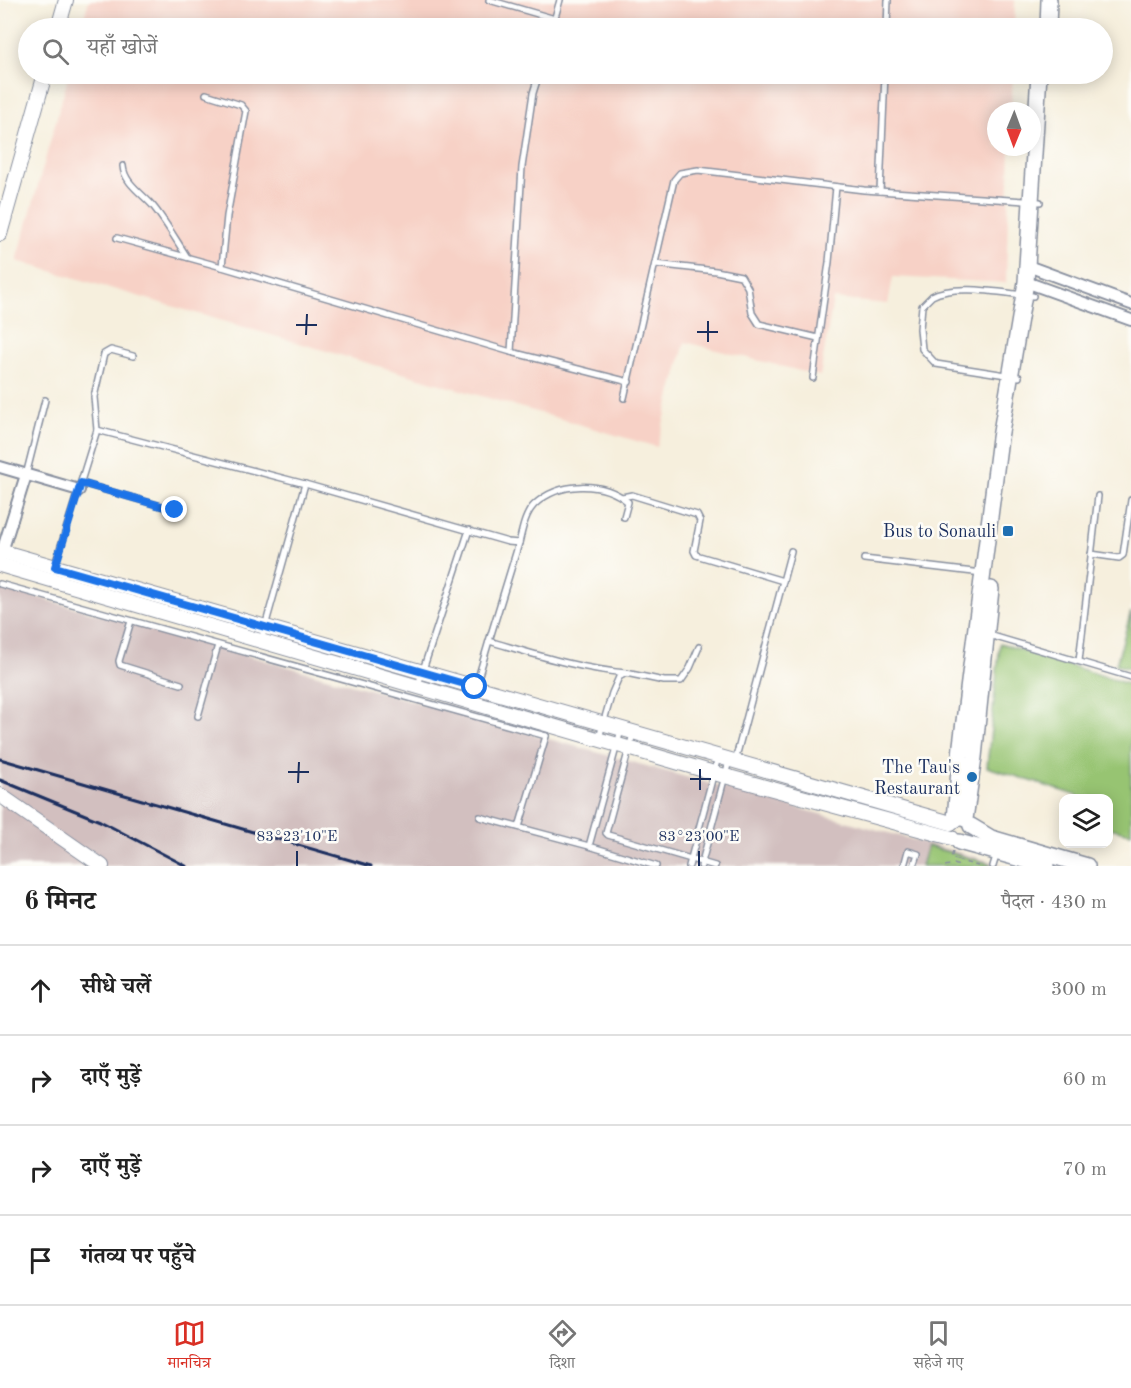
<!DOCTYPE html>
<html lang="hi">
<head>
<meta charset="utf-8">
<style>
	body { margin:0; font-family:"Old Standard TT","Noto Serif Devanagari",serif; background:#f2f2f2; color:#222 }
	.controls { position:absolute; right:18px; bottom:18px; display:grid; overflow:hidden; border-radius:12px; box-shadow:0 3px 15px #0003 }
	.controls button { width:54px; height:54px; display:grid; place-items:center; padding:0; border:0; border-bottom:2px solid #e0e0e0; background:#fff; color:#222; font:30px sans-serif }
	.compass { position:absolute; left:987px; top:102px; width:54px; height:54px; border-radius:50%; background:#fff; box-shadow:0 3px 15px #0003; rotate:181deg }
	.stop { position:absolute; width:18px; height:18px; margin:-14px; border:4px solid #1a73e8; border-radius:50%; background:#fff }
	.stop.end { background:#1a73e8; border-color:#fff; box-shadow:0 2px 6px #0008 }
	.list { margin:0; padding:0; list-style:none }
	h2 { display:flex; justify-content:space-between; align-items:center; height:78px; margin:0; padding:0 24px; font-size:26px }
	h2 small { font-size:20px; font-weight:400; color:#767676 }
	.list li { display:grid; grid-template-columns:39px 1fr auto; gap:18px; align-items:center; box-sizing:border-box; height:90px; padding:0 24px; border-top:2px solid #e0e0e0 }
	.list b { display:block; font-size:22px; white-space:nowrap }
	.list em { font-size:20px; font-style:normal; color:#767676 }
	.icon { flex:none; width:33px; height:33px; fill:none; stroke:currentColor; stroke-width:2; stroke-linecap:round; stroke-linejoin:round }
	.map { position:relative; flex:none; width:1131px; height:866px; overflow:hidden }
	.search { position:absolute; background:#fff; box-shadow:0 3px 15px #0003; left:18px; right:18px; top:18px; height:66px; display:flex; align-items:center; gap:15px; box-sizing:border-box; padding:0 21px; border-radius:33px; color:#767676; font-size:22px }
	.sheet { height:438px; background:#fff }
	nav { display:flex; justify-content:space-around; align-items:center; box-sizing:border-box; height:84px; border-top:2px solid #e0e0e0; background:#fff; font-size:16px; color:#767676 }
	nav a { display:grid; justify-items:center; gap:3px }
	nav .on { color:#d93025 }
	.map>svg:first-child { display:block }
	.built { fill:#f7d1c6 }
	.industrial { fill:#d2bfbf }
	.green { fill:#97c472; stroke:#597a68; stroke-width:1.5 }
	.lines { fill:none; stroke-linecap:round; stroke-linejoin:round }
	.service-casing { stroke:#888f9e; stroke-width:8 }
	.minor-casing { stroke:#888f9e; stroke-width:14 }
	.tertiary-casing { stroke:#888f9e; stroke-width:16 }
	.secondary-casing { stroke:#888f9e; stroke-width:18 }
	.path { stroke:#888f9e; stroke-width:1.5; stroke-dasharray:4.5 4.5; stroke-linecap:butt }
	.service { stroke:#fff; stroke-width:5 }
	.minor { stroke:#fff; stroke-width:10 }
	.tertiary { stroke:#fff; stroke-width:14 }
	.secondary { stroke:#fff; stroke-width:15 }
	.rail { stroke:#1b2f5e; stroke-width:3 }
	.route { stroke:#1a73e8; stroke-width:8 }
	.ticks { fill:none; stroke:#1b2f5e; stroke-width:2 }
	.poi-dot { fill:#1f6fb2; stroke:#fdfcf7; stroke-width:2 }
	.labels { text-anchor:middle; stroke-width:5; stroke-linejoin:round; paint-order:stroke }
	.poi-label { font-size:18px; fill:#1b2f5e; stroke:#fdfcf7; text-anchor:end }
	.ticks-label { font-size:15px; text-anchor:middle; fill:#1b2f5e; stroke:#fdfcf7; stroke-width:5; stroke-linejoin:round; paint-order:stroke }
</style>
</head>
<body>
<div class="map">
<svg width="1131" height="866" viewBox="0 0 1131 866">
	<rect width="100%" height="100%" fill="#fdfcf7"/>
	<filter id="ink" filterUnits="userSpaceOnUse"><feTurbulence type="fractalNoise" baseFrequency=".0167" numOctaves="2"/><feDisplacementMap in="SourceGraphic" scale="12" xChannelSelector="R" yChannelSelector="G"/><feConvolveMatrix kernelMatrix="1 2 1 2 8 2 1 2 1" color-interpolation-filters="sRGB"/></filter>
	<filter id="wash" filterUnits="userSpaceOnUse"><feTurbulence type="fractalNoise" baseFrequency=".008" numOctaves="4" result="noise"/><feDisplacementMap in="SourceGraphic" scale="24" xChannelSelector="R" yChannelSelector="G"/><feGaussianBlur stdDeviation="1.35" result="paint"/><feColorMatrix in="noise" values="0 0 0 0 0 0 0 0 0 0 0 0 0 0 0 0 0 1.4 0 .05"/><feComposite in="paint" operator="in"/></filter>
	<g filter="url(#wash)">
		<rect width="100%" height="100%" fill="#f6efdd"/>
		<!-- built -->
		<g class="built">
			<path d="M89,0H1015L1014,28H81Z"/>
			<path d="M69,74H1013L1011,111H996V147H1010L1006,283L893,277L888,304L833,299L820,376L685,342L657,447L17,261Z"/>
		</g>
		<!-- industrial -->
		<path class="industrial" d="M0,587L1008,866H0Z"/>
		<!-- green -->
		<g class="green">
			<path d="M1131,612V669L1116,665Z"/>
			<path d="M1000,643L1131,685V833L1109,828L1108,798H1077L1078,796L987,767Z"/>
			<path d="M927,846L991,864L990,866H921Z"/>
		</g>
	</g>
	<g filter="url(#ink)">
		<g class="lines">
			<!-- service casing -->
			<g class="service-casing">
				<g id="service">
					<path d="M489,0L555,19"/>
					<path d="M552,28L560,0"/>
					<path d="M887,28L888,0"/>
					<path d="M206,94L241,105L246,111L227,216L222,267"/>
					<path d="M123,166C124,183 143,194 153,206C166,222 176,240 187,257"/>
					<path d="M880,191L885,74"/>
					<path d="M117,238L222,267L511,352L629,382"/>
					<path d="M655,264L716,271L741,276L748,288L752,313L759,324L818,338"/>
					<path d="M511,352L522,167L533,93L539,74"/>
					<path d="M1019,377L936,364L922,349L920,329L922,306C925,303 929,299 932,296C955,283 1007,294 1033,296"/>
					<path d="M813,378L829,262L836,187"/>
					<path d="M624,398L674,180L680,173L698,170L864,190L1040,202"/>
					<path d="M97,430L305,484L508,542L519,543C522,531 525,514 534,505C559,481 603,481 628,502L624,517"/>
					<path d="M26,475L45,400"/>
					<path d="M81,483L175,510"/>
					<path d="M622,497L632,495L697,515L700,521L694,551L696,555L783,581"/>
					<path d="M1091,554L1119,558L1123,555L1131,500"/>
					<path d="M864,559L982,573"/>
					<path d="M55,565L97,430L94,397L104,354L111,350L133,356"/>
					<path d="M0,584L546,736"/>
					<path d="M131,621L119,661L120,665L181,684"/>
					<path d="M989,635L1131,677"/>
					<path d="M261,641L305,484"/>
					<path d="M489,641L519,543"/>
					<path d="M1079,661L1098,496"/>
					<path d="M418,685L469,530"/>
					<path d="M471,702L489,641C534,654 579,669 626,673"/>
					<path d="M198,716L218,645"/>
					<path d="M621,730L589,846L656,866"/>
					<path d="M633,734L606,833L608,835L715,866"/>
					<path d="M599,738L612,693L619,677L626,673L664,681H681L690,668L699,647"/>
					<path d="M735,761L791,551"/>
					<path d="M480,817L589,846"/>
					<path d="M519,827L546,736"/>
					<path d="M689,866L718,757"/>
					<path d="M701,866L729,761"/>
					<path d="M904,866L908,851L918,854L914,866"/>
					<path d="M993,866L997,853"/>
				</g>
			</g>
			<!-- minor casing -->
			<g class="minor-casing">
				<g id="minor">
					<path d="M1028,266L1131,304"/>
					<path d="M1026,282L1131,320"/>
					<path d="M0,467L79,490"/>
					<path d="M0,558L26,475"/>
				</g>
			</g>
			<!-- tertiary casing -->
			<g class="tertiary-casing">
				<g id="tertiary">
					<path d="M58,28L66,0"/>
					<path d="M0,234L45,74"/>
					<path d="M0,551L951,823"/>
					<path d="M0,565L714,773L952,838"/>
					<path d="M0,795L102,866"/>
				</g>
			</g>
			<!-- secondary casing -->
			<g class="secondary-casing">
				<g id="secondary">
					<path d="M1048,28L1049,0"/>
					<path d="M965,819L974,757L991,589"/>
					<path d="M955,820L961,745L1000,438L1026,282L1039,74"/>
					<path d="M971,826L991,838L1087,866"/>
					<path d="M959,842L1046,866"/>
				</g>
			</g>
			<!-- path -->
			<g class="path">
				<path d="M953,852L951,858L957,860L955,864"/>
				<path d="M957,860L978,866"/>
				<path d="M945,866L954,864L959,866"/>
			</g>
			<!-- service -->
			<use href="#service" class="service"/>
			<!-- minor -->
			<use href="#minor" class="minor"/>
			<!-- tertiary -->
			<use href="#tertiary" class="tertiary"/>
			<!-- secondary -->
			<use href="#secondary" class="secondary"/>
			<!-- rail -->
			<g class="rail">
				<path d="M0,759L371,866"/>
				<path d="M0,780L100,821L186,866"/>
			</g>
		</g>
	</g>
	<g class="lines" filter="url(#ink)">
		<!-- route -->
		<path class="route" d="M175,510L81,483L55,567L475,687"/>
	</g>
	<!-- ticks -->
	<path class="ticks" d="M296,325H317M697,332H718M306,335L307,314M708,342V321M288,772H309M690,779H711M298,783L299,762M700,790V769M297,866V851M699,866V851"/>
	<!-- markers -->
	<g class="poi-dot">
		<rect x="1002" y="525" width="12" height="12" rx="3"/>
		<circle cx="972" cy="777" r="6"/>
	</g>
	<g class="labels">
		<!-- poi labels -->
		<g class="poi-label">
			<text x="996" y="537">Bus to Sonauli</text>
			<text x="960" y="773">The Tau's<tspan x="960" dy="21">Restaurant</tspan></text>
		</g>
	</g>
	<g class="ticks-label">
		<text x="297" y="841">83°23'10"E</text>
		<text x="699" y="841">83°23'00"E</text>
	</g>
</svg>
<div class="controls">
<button><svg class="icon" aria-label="layers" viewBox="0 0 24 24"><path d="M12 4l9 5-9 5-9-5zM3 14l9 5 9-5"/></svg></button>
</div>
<svg class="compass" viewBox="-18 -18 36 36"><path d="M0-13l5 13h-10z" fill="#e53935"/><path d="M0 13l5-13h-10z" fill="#767676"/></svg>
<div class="stop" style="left:475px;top:687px"></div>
<div class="stop end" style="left:175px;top:510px"></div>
<div class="search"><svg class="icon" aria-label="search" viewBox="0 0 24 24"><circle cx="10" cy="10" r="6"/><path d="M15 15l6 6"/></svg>यहाँ खोजें</div>
</div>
<section class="sheet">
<h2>6 मिनट<small>पैदल · 430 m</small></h2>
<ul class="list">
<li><svg class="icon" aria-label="ahead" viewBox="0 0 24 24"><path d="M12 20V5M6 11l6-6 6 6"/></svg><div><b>सीधे चलें</b></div><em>300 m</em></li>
<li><svg class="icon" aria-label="right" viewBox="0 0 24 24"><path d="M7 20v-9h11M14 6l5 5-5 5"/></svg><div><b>दाएँ मुड़ें</b></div><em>60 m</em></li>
<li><svg class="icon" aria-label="right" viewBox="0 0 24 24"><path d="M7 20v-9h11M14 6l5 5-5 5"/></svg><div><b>दाएँ मुड़ें</b></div><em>70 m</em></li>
<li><svg class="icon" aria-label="arrive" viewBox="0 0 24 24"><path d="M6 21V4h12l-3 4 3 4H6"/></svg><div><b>गंतव्य पर पहुँचे</b></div></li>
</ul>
</section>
<nav>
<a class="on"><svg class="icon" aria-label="map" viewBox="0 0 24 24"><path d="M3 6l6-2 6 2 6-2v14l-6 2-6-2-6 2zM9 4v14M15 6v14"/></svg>मानचित्र</a>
<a><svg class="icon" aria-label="directions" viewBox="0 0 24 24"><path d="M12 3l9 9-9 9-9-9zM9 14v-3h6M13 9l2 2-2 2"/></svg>दिशा</a>
<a><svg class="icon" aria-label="saved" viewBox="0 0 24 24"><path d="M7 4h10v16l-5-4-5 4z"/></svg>सहेजे गए</a>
</nav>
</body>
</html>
